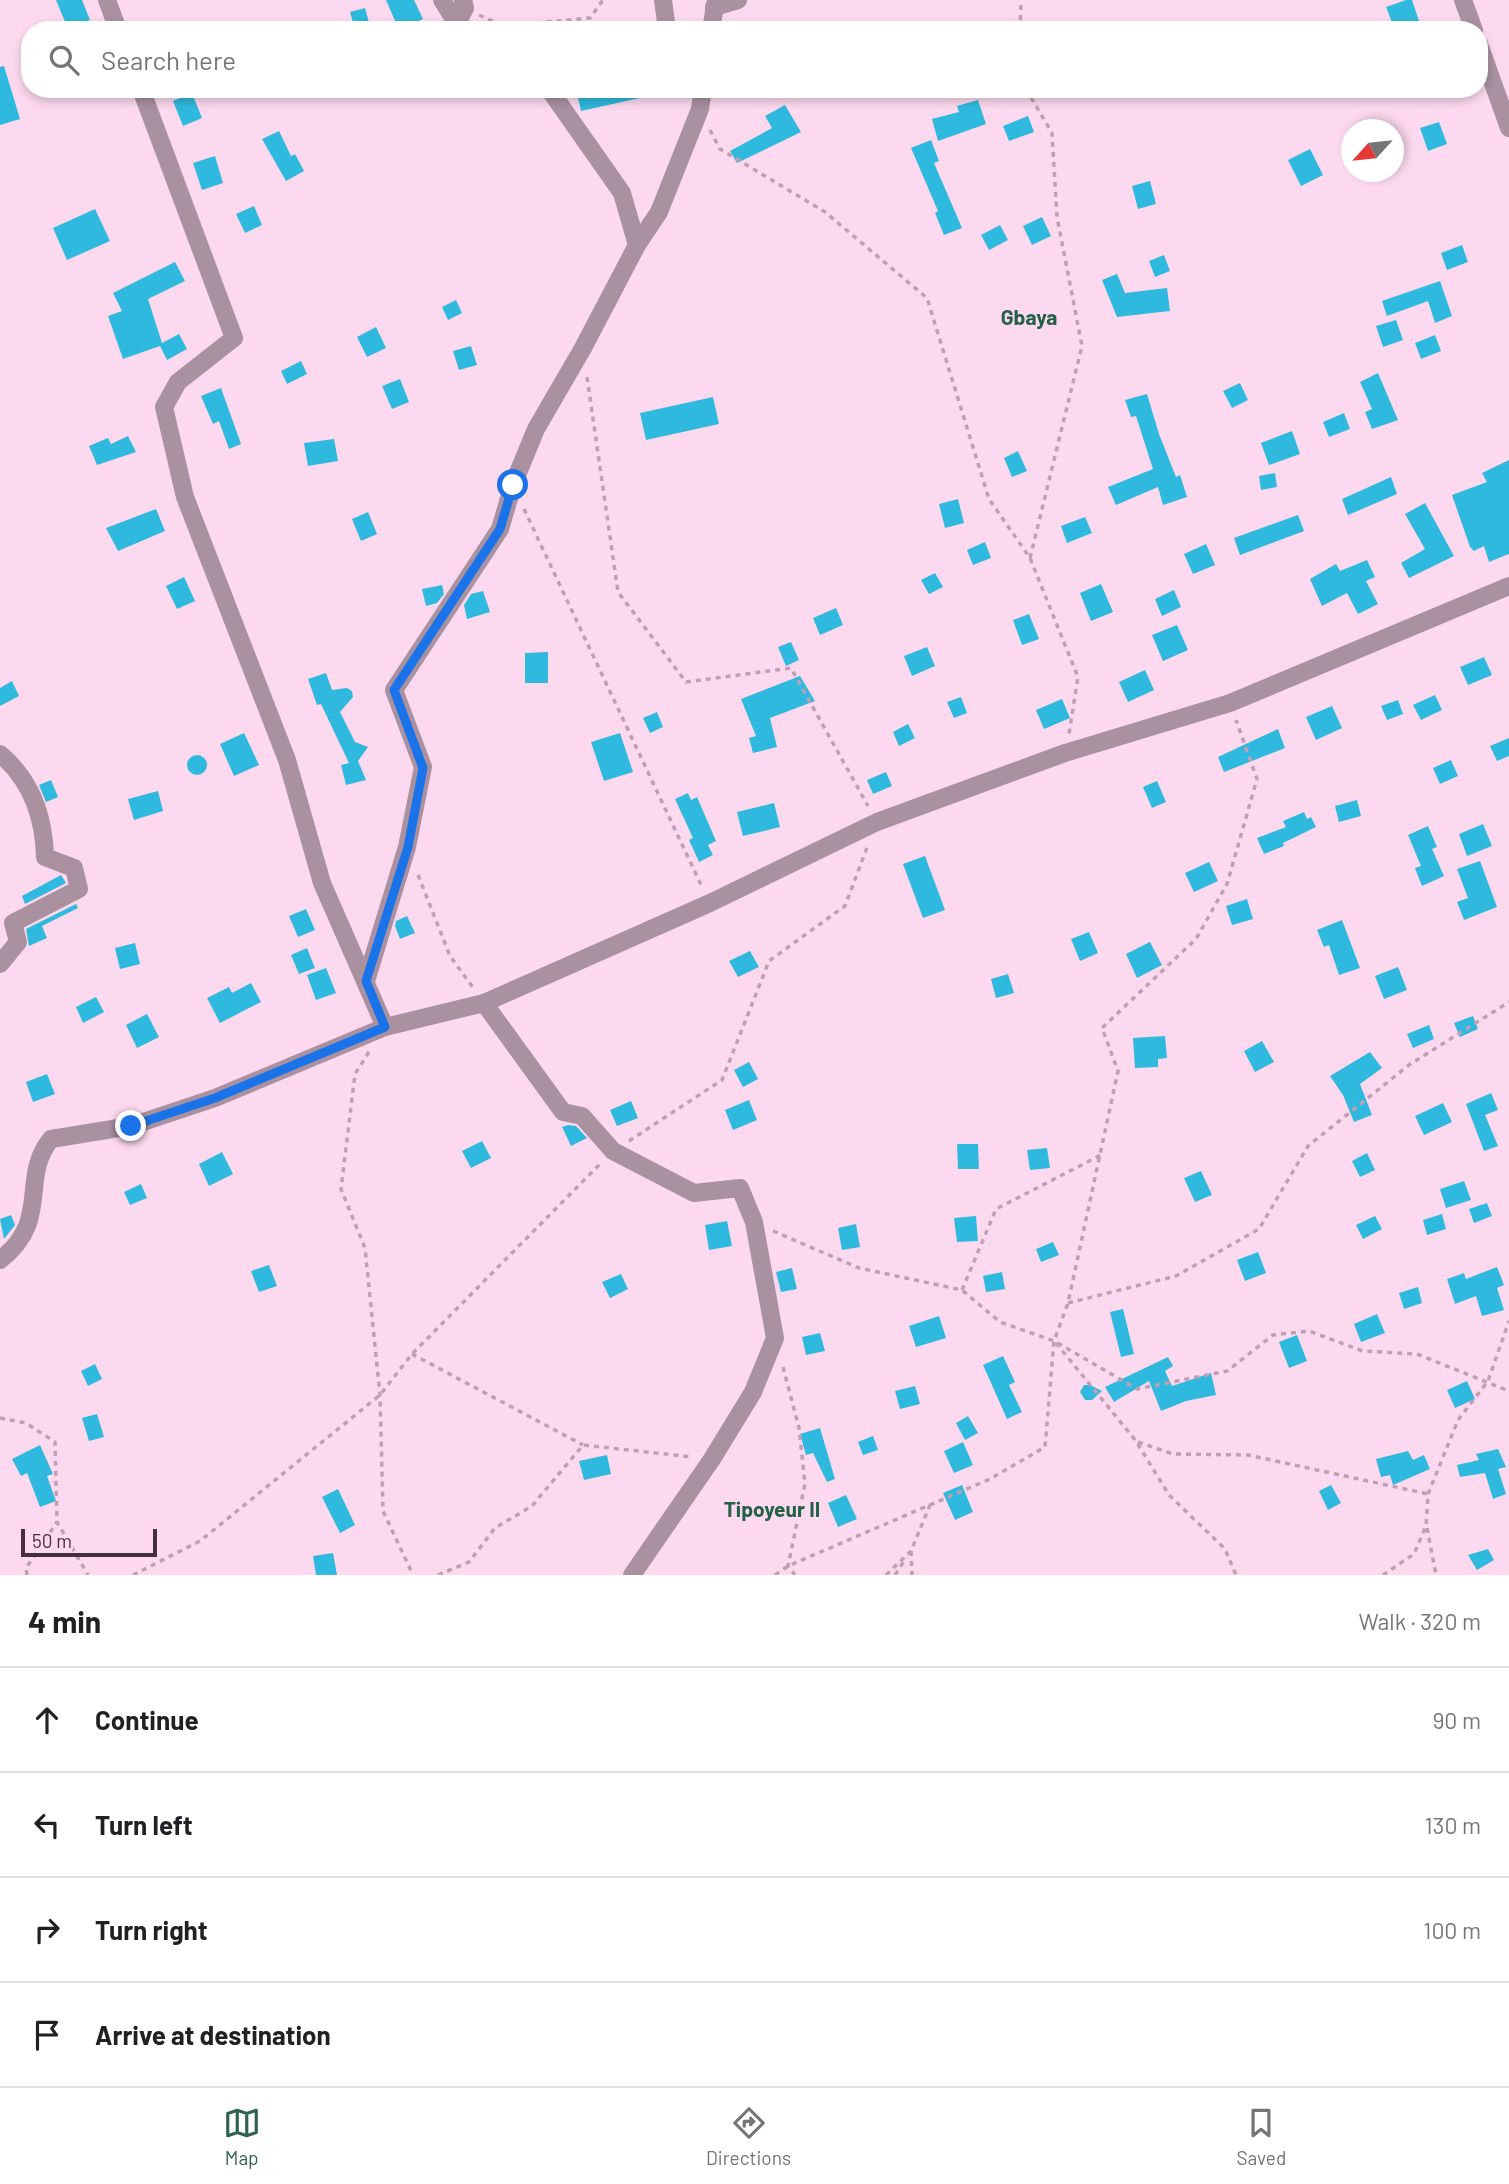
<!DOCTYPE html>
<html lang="en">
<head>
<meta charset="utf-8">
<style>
	body { margin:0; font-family:Barlow,sans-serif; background:#f2f2f2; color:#202124 }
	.compass { position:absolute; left:1341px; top:119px; width:63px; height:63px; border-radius:50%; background:#fff; box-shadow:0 4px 10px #0003; rotate:243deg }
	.scale { position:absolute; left:21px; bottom:18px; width:136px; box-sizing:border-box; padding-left:7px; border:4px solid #462f3d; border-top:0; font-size:19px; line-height:24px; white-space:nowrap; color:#462f3d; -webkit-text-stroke:5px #fdd9ef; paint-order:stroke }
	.stop { position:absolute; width:21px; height:21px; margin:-16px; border:5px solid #1a73e8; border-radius:50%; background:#fff }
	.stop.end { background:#1a73e8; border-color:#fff; box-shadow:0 2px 7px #0008 }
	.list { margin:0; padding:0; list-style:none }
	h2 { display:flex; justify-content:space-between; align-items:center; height:91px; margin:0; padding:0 28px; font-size:30px }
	h2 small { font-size:23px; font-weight:400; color:#757577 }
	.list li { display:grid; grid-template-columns:46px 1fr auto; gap:21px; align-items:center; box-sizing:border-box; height:105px; padding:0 28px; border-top:2px solid #e0e0e0 }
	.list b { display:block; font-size:26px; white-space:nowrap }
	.list em { font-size:23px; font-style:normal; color:#757577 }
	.icon { flex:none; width:38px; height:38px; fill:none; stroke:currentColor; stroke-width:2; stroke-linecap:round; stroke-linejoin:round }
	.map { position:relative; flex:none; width:1509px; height:1575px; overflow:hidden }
	.search { position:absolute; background:#fff; box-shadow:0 4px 10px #0003; left:21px; right:21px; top:21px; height:77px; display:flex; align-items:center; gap:18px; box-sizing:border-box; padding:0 24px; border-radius:28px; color:#757577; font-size:26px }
	.sheet { height:511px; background:#fff }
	nav { display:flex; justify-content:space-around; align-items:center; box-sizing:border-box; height:98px; border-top:2px solid #e0e0e0; background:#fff; font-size:19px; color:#757577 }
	nav a { display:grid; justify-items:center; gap:4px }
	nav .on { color:#2e644b }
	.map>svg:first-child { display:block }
	.building { fill:#30b9de }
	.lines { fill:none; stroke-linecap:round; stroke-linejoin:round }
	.path { stroke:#bfa0b3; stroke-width:3.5; stroke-dasharray:5 5; stroke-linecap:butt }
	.minor { stroke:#a991a0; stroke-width:18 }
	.route { stroke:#1a73e8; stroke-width:9 }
	.labels { text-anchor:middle; stroke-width:5; stroke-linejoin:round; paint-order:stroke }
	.neighbourhood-label { font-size:21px; font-weight:bold; fill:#226145; stroke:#fdd9ef }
</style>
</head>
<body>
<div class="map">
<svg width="1509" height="1575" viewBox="0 0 1509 1575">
	<rect width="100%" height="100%" fill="#fdd9ef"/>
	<!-- building -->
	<g class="building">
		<path d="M56,0H82L90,20L68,29Z"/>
		<path d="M386,0H414L423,19L399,30Z"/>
		<path d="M1406,0H1412L1422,30H1395L1386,7Z"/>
		<path d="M365,8L371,30H355L350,12Z"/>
		<path d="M4,66L20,119L0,125V67Z"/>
		<path d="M576,89H648L649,96L581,111Z"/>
		<path d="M192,93L202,118L183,126L173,101Z"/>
		<path d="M978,100L986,124L938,141L932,119L959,112L957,106Z"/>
		<path d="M785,105L801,132L737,163L730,151L772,128L765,116Z"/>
		<path d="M1028,116L1034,132L1009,141L1003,126Z"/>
		<path d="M1439,122L1447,144L1428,151L1420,128Z"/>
		<path d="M279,131L291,156L295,154L304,171L286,181L262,139Z"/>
		<path d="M931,140L939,161L934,163L962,228L944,235L935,213L938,211L911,148Z"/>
		<path d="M1310,149L1323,175L1301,186L1288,160Z"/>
		<path d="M215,156L223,183L202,190L193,163Z"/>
		<path d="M1150,181L1156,204L1138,209L1132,186Z"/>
		<path d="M254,206L262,225L245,233L236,214Z"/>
		<path d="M95,209L110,241L67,260L53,228Z"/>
		<path d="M1042,217L1051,236L1032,245L1023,226Z"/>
		<path d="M1000,225L1008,240L989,250L981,235Z"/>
		<path d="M1462,245L1468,262L1447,270L1441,253Z"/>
		<path d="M1164,255L1170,271L1155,277L1149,261Z"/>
		<path d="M175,262L185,281L148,299L162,343L179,334L187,349L167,360L160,346L123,359L108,316L122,311L113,293Z"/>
		<path d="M1117,274L1125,293L1167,288L1170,311L1117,317L1102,280Z"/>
		<path d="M1440,281L1452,316L1435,323L1428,301L1387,316L1382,301Z"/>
		<path d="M456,300L462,313L448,320L442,307Z"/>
		<path d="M1396,320L1403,340L1383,347L1376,326Z"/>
		<path d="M376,327L386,348L367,357L357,337Z"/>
		<path d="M1435,335L1441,351L1421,359L1415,343Z"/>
		<path d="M471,346L477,365L459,370L453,351Z"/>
		<path d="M301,361L307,374L287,384L281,371Z"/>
		<path d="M1378,373L1398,420L1372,429L1365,412L1372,409L1360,382Z"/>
		<path d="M400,379L409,402L392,409L382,386Z"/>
		<path d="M1240,383L1248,400L1232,408L1223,391Z"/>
		<path d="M221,388L241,444L229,449L219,421L213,424L201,396Z"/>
		<path d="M1147,394L1159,434L1176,477L1180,475L1187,497L1163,505L1158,487L1116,505L1108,487L1153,469L1136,416L1131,417L1125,400Z"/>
		<path d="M713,397L719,424L646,440L640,413Z"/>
		<path d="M1344,413L1350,429L1329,437L1323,422Z"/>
		<path d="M1292,431L1300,454L1269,465L1261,443Z"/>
		<path d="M128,436L136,452L97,465L89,446L108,438L111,444Z"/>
		<path d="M334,439L338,461L308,466L304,443Z"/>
		<path d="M1018,451L1027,471L1012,477L1004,458Z"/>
		<path d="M1509,460V554L1489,562L1484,546L1474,551L1470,547L1452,495L1487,482L1482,473Z"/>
		<path d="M1275,473L1277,487L1261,490L1259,476Z"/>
		<path d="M1391,477L1397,494L1348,515L1342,499Z"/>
		<path d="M958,499L964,523L945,528L939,504Z"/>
		<path d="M1425,503L1454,556L1409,578L1401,563L1425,549L1405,514Z"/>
		<path d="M156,509L165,531L118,551L106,528Z"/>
		<path d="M368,512L377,534L361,541L352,519Z"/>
		<path d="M1298,515L1304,531L1240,555L1234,538Z"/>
		<path d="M1085,517L1092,533L1067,543L1061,526Z"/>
		<path d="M985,542L991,558L973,565L967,550Z"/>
		<path d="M1206,544L1215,565L1193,574L1184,554Z"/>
		<path d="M1367,560L1375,577L1366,581L1378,604L1358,614L1347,593L1322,606L1310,579L1336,564L1340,571Z"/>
		<path d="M935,573L943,587L929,594L921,580Z"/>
		<path d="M184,577L195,601L177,609L166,586Z"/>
		<path d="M1101,584L1113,612L1091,621L1080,593Z"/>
		<path d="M442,585L444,594L437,603L426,606L422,589Z"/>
		<path d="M1174,590L1181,607L1162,616L1155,599Z"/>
		<path d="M483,591L490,612L467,619L464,605L471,594Z"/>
		<path d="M836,608L843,625L820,635L813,618Z"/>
		<path d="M1029,614L1039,639L1022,645L1013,620Z"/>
		<path d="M1177,625L1188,650L1163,661L1152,635Z"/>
		<path d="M791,642L799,660L786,666L778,647Z"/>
		<path d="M927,647L935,666L912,676L904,656Z"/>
		<path d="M548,652V683H525V653Z"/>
		<path d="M1484,657L1492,675L1468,685L1460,667Z"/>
		<path d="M1145,670L1154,690L1128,702L1119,682Z"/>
		<path d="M326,673L332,690L347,688L352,691L353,697L340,712L355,742L368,747L358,761L366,780L346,785L341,765L349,763L321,704L317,705L308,679Z"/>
		<path d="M800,676L815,701L770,718L777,747L753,753L749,738L756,736L741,699Z"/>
		<path d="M12,681L19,696L0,706V688Z"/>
		<path d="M1435,695L1442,710L1421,720L1413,705Z"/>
		<path d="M961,697L967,713L954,718L947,702Z"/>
		<path d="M1062,699L1070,718L1044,729L1036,710Z"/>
		<path d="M1398,700L1403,714L1387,720L1381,706Z"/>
		<path d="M1332,706L1342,728L1316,740L1306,717Z"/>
		<path d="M657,712L663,727L650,733L643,718Z"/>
		<path d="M908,724L915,738L899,746L893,732Z"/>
		<path d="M1278,729L1285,748L1224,772L1218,757Z"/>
		<path d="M244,733L259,765L234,776L220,744Z"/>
		<path d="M620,733L633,772L604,781L591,742Z"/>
		<path d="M1509,738V756L1497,761L1490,746Z"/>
		<circle cx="197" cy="765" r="10"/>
		<path d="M1451,760L1458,776L1440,784L1433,768Z"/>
		<path d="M886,772L892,786L873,794L867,780Z"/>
		<path d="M51,780L58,797L46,802L39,785Z"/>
		<path d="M1157,781L1166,802L1152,808L1143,787Z"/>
		<path d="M158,791L163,811L134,820L128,799Z"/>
		<path d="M688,793L691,800L697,797L716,841L708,845L713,855L699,862L689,840L693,838L675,799Z"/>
		<path d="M1357,800L1361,816L1339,822L1335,806Z"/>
		<path d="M774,803L780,827L743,836L737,812Z"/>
		<path d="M1304,812L1307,819L1311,817L1316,827L1283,843L1284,846L1264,854L1257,838L1286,827L1283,821Z"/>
		<path d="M1483,824L1492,846L1467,856L1459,834Z"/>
		<path d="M1428,826L1437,847L1432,849L1444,876L1422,886L1415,868L1421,866L1408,835Z"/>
		<path d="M925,856L945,910L923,918L903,864Z"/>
		<path d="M1480,861L1497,907L1464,920L1457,902L1468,898L1457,869Z"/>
		<path d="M1209,862L1218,881L1194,892L1185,873Z"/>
		<path d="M61,875L66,883L25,904L22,896Z"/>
		<path d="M1247,899L1253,919L1232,925L1226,906Z"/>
		<path d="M76,904L78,908L42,926L47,938L29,946L26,929Z"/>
		<path d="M306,909L315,930L298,937L289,916Z"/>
		<path d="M407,916L415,933L400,939L395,926L396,921Z"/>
		<path d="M1342,920L1360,968L1339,975L1329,945L1324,947L1317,930Z"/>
		<path d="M1089,932L1098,953L1080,961L1071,939Z"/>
		<path d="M1150,942L1162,965L1137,978L1126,954Z"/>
		<path d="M135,943L140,964L120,969L115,948Z"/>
		<path d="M307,948L315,968L299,974L291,955Z"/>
		<path d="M750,951L759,967L738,977L729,961Z"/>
		<path d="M1398,967L1407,990L1384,999L1375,976Z"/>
		<path d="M326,968L336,993L316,1000L307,975Z"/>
		<path d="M1008,974L1014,993L996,998L991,979Z"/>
		<path d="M251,983L261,1002L220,1023L207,998L229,987L232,993Z"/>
		<path d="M96,997L104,1012L83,1023L76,1007Z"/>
		<path d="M147,1014L159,1037L137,1048L126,1025Z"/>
		<path d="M1473,1016L1478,1029L1460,1037L1454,1023Z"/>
		<path d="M1429,1025L1434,1039L1413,1048L1407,1034Z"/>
		<path d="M1165,1036L1167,1058L1158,1059V1067L1135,1068L1133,1038Z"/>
		<path d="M1262,1041L1274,1062L1255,1072L1244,1051Z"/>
		<path d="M1370,1052L1382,1068L1360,1084L1372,1115L1354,1122L1343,1095L1330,1076Z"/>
		<path d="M749,1062L758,1079L743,1087L734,1070Z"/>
		<path d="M47,1074L55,1094L33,1102L26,1082Z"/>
		<path d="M1491,1093L1498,1110L1485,1115L1498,1146L1484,1151L1466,1104Z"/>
		<path d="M749,1100L757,1120L733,1130L725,1110Z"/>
		<path d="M631,1101L638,1118L617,1126L610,1110Z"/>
		<path d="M1443,1103L1452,1122L1424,1135L1415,1116Z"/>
		<path d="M568,1125L576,1126L587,1138L571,1146L562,1127Z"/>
		<path d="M482,1141L491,1158L471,1168L462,1151Z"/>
		<path d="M957,1144H978L979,1169H958Z"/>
		<path d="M1047,1148L1050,1168L1030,1170L1027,1150Z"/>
		<path d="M222,1152L233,1174L209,1186L199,1164Z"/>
		<path d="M1367,1153L1375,1170L1360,1177L1352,1161Z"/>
		<path d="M1201,1171L1212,1195L1195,1202L1184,1178Z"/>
		<path d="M1464,1181L1471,1200L1446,1208L1440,1189Z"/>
		<path d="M141,1184L147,1198L130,1205L124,1192Z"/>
		<path d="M1487,1203L1492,1216L1474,1223L1469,1209Z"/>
		<path d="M1442,1214L1446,1229L1427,1235L1423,1220Z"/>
		<path d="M11,1215L15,1225L4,1239L0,1219Z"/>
		<path d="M976,1216L978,1241L957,1242L954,1218Z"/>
		<path d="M1375,1216L1382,1229L1363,1239L1356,1225Z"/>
		<path d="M727,1221L732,1246L709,1250L705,1225Z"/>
		<path d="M856,1224L860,1247L842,1250L838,1228Z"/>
		<path d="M1053,1242L1059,1255L1041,1262L1036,1249Z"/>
		<path d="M1258,1252L1266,1273L1245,1281L1237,1260Z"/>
		<path d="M269,1265L277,1286L259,1292L251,1271Z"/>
		<path d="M1497,1267L1504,1285L1497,1288L1504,1310L1482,1316L1476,1296L1455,1304L1447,1279L1464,1273L1466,1279Z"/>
		<path d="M792,1268L797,1289L781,1292L776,1272Z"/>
		<path d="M1002,1272L1005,1289L986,1292L983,1276Z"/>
		<path d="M621,1274L628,1289L610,1298L602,1282Z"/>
		<path d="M1418,1287L1422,1303L1404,1309L1399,1293Z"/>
		<path d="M1123,1309L1134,1354L1121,1357L1110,1312Z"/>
		<path d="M1377,1314L1385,1333L1361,1342L1354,1324Z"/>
		<path d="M939,1316L946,1338L916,1347L909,1326Z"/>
		<path d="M820,1333L825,1351L806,1355L802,1337Z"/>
		<path d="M1297,1335L1307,1361L1289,1368L1279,1342Z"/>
		<path d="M1003,1356L1015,1382L1009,1385L1022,1412L1007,1419L983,1365Z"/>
		<path d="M1168,1357L1173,1366L1165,1371L1172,1386L1211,1373L1216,1395L1186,1401L1161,1411L1149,1381L1114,1402L1105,1387Z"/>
		<path d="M95,1364L102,1379L88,1386L81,1371Z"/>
		<path d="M1467,1381L1475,1399L1455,1408L1447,1390Z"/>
		<path d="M1084,1385H1090L1102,1391L1092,1400H1085L1080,1392Z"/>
		<path d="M915,1386L920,1404L900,1409L895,1391Z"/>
		<path d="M97,1414L104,1437L89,1441L82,1418Z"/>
		<path d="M968,1416L978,1433L965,1440L956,1423Z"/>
		<path d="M820,1428L835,1479L827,1482L813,1453L806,1455L800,1434Z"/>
		<path d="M873,1436L878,1450L863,1455L858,1442Z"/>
		<path d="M963,1442L973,1465L954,1473L944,1451Z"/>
		<path d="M40,1445L53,1474L47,1476L56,1501L40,1507L27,1473L21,1476L12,1459Z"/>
		<path d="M1498,1449L1506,1467L1498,1469L1506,1494L1493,1499L1485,1473L1460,1477L1457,1465L1479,1460L1476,1454Z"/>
		<path d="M1408,1451L1413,1460L1424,1455L1430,1469L1393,1485L1390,1475L1381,1477L1376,1459Z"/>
		<path d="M607,1455L611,1474L584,1480L579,1461Z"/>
		<path d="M962,1485L973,1512L955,1520L943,1493Z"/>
		<path d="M1331,1485L1341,1503L1328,1510L1319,1491Z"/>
		<path d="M338,1489L355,1525L340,1533L322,1497Z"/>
		<path d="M846,1495L857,1519L838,1527L828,1503Z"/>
		<path d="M1488,1549L1494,1560L1477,1570L1468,1555Z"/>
		<path d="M333,1553L337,1575H316L313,1556Z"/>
	</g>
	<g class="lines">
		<!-- path -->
		<g class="path">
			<path d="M479,15L504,26L590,18L603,0"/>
			<path d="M1020,30L1021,0"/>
			<path d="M1026,89L1052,133L1057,217L1082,346L1030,558"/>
			<path d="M710,130L720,149L825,212L927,298L989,499L1030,558L1078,677L1069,734"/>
			<path d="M587,377L618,592L686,682L791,668L868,806"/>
			<path d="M524,509L703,889"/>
			<path d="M418,875L450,956L474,989"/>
			<path d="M369,1052L355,1074L341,1189L365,1248L380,1395L383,1511L413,1575"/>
			<path d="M629,1141L722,1080L769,961L845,906L868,845"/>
			<path d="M773,1231L859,1268L962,1290L1000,1322L1054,1341L1137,1389L1227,1371L1273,1335L1309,1331L1363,1351L1417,1354L1509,1391"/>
			<path d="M962,1290L996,1209L1101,1155"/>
			<path d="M1068,1303L1176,1276L1259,1229L1308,1146L1409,1065L1509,1002"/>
			<path d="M1056,1343L1136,1441L1169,1495L1225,1549L1236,1575"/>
			<path d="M412,1354L583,1445"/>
			<path d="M783,1367L799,1428L805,1484L788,1566L795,1575"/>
			<path d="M0,1418L26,1423L55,1442L57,1522L88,1575"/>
			<path d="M1138,1442L1173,1454L1248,1455L1428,1494"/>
			<path d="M1427,1528L1436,1575"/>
			<path d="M911,1551L912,1575"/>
			<path d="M27,1575L26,1568L57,1522"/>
			<path d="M133,1575L200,1541L380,1395L412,1354L601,1163"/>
			<path d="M438,1575L469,1562L495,1528L532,1506L583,1445L693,1457"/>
			<path d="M775,1575L788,1566L990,1479L1045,1447L1054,1341L1068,1303L1118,1071L1102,1028L1196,939L1227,884L1257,779L1236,720"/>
			<path d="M886,1575L911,1551L930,1505"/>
			<path d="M895,1575L906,1558"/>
			<path d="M1383,1575L1414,1554L1426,1526L1428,1494L1458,1420L1488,1381L1509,1321"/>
		</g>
		<!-- minor -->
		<g class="minor">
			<path d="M107,0L118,30"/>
			<path d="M442,0L457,24L466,30"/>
			<path d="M663,0L667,30"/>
			<path d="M1463,0L1474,30"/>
			<path d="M714,7L738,0"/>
			<path d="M457,24L465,8L463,0"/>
			<path d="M711,30L716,0"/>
			<path d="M1479,44L1509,128"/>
			<path d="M141,89L234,338L178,382L164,407L185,497L287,760L322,883L385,1027"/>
			<path d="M549,89L622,193L637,245"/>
			<path d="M0,754C31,780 44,817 45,857L74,868L79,889L13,923L18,942L0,964"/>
			<path d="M366,981L407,847L423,767L394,690L500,529L513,485L536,429L583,348L637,245L659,212L700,109L703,89"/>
			<path d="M484,1003L563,1112L582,1116L613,1151L694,1193L740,1188L754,1222L775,1338L753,1392L712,1459L632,1575"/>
			<path d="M0,1260C52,1220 19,1178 51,1139L131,1126L215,1098L385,1027L484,1003L710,903L877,822L1065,753L1230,703L1509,586"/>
		</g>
	</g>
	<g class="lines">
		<!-- route -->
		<path class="route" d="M131,1126L215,1098L385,1027L366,981L408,847L423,768L394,690L500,529L513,485"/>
	</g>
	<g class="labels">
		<!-- neighbourhood labels -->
		<g class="neighbourhood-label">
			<text x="1029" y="325">Gbaya</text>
			<text x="772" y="1517">Tipoyeur II</text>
		</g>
	</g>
</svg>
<svg class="compass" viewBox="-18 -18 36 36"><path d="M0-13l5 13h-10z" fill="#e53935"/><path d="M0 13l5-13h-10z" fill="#757577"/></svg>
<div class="scale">50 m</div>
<div class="stop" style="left:513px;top:485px"></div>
<div class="stop end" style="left:131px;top:1126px"></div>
<div class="search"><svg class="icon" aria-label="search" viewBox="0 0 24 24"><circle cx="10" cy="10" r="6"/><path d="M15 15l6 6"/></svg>Search here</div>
</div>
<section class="sheet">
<h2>4 min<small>Walk · 320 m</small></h2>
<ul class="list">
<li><svg class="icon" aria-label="ahead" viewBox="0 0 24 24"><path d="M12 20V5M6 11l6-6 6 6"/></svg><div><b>Continue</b></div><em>90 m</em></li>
<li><svg class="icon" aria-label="left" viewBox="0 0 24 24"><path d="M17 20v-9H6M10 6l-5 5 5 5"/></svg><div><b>Turn left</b></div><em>130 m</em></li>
<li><svg class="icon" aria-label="right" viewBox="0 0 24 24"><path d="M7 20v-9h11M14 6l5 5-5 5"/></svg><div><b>Turn right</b></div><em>100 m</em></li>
<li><svg class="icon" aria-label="arrive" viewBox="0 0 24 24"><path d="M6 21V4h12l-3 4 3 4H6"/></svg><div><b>Arrive at destination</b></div></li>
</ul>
</section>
<nav>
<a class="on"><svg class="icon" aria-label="map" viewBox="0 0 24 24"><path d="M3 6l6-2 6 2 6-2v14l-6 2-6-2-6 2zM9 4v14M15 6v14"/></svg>Map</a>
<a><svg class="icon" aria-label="directions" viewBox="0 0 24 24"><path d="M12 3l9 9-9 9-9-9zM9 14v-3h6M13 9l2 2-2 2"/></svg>Directions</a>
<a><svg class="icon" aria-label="saved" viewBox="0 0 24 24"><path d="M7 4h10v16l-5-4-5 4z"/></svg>Saved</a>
</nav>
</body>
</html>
